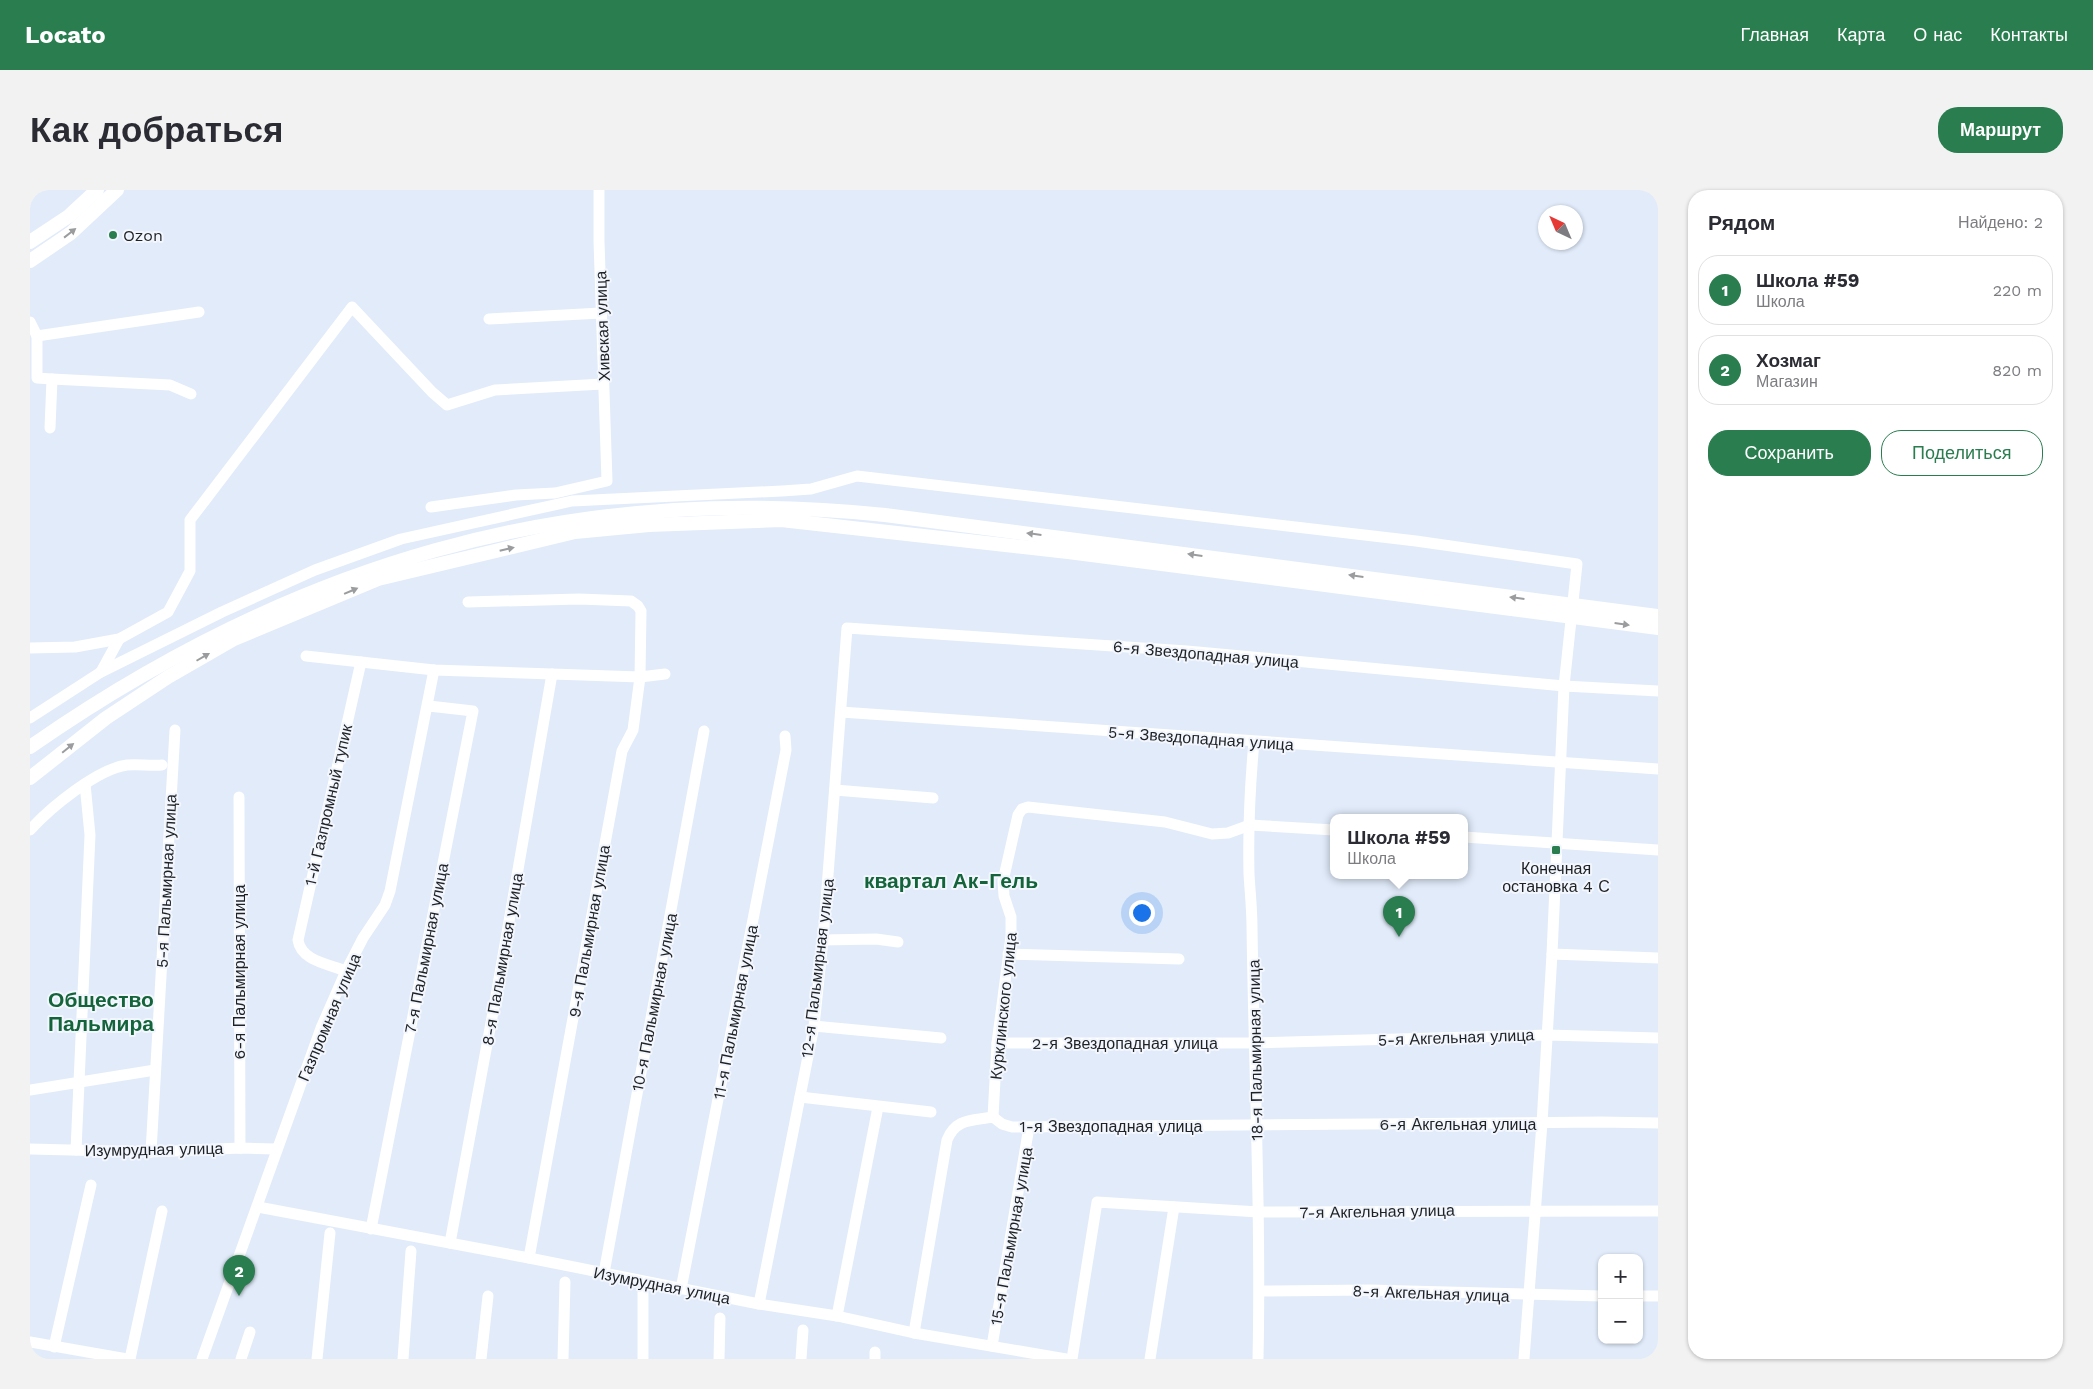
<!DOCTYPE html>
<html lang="ru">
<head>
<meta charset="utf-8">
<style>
	body { margin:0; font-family:"Work Sans",sans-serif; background:#f2f2f3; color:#2b2b33 }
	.controls { position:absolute; right:15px; bottom:15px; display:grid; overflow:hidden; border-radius:10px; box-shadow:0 1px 4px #0004 }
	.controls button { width:45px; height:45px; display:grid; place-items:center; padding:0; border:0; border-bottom:1px solid #e1e1e2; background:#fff; color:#2b2b33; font:25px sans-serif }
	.compass { position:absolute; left:1508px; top:15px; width:45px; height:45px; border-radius:50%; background:#fff; box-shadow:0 1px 4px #0004; rotate:316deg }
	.you { position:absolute; left:1111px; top:722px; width:18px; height:18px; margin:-12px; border:4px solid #fff; border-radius:50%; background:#1a73e8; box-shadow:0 0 0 8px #1a73e833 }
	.badge { display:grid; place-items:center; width:32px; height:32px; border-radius:50%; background:#297d4f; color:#fff; font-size:16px; font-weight:700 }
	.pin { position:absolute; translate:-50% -41px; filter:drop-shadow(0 1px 2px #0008) }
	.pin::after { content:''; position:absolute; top:26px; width:18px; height:15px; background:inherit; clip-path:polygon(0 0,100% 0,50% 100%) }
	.popup { position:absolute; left:1300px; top:624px; width:138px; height:65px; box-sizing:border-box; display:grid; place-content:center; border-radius:10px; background:#fff; filter:drop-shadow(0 1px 4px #0005); font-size:16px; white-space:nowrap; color:#7c7c81 }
	.popup b { font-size:19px; color:#2b2b33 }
	.popup::after { content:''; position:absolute; left:50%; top:100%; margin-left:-10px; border:10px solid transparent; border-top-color:#fff }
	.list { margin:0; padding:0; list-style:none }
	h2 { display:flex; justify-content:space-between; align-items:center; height:65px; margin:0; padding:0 20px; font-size:21px }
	h2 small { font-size:16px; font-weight:400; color:#7c7c81 }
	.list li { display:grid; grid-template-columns:32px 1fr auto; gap:15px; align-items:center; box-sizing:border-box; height:70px; margin:0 10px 10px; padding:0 10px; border:1px solid #e1e1e2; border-radius:20px }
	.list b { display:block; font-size:19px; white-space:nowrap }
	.list p { margin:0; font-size:16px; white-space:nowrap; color:#7c7c81 }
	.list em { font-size:16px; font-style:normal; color:#7c7c81 }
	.actions { display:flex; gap:10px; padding:15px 20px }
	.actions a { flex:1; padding:11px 0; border:1px solid #297d4f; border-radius:20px; text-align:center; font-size:18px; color:#297d4f }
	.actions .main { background:#297d4f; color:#fff }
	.map { position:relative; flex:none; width:1628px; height:1169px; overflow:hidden; border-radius:20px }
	header { display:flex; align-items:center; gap:30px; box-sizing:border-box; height:70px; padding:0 25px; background:#297d4f; color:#fff }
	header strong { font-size:24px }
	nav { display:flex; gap:28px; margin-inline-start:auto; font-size:18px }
	.intro { display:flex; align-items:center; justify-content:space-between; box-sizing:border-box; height:120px; padding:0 30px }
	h1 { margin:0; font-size:35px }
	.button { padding:12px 22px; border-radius:20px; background:#297d4f; color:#fff; font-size:18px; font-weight:700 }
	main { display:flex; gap:30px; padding:0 30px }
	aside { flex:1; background:#fff; border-radius:20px; box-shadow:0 1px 4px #0004 }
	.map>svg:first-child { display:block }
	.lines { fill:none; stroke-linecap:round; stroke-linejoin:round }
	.minor { stroke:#fff; stroke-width:11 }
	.major { stroke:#fff; stroke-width:14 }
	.oneway { fill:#9a9c9e }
	.poi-dot { fill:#297d4f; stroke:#f3f7fd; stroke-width:2 }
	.labels { text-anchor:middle; stroke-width:4; stroke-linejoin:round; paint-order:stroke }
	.poi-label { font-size:16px; fill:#1e2227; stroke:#f3f7fd; text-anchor:start }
	.street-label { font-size:16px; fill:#1e2227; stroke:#f3f7fd }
	.district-label { font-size:21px; font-weight:bold; fill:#14643b; stroke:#f3f7fd }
</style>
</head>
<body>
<header>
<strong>Locato</strong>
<nav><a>Главная</a><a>Карта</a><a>О нас</a><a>Контакты</a></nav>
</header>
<div class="intro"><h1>Как добраться</h1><a class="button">Маршрут</a></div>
<main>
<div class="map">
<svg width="1628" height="1169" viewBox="0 0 1628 1169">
	<rect width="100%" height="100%" fill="#e1ebfa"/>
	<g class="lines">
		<!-- minor -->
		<g class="minor">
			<path d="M459,129L571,123"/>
			<path d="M0,132L7,146L169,122"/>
			<path d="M7,146V188L22,189L20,238"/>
			<path d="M22,189L140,195L161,204"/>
			<path d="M401,317L486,305L525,303L577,291L569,51V0"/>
			<path d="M438,412L549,409L601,411L608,416L611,421L610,487L603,540L592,561L499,1068"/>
			<path d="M0,458L45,457L89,449L138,422L160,381V330L322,117L402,202L417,215L465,200L573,194"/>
			<path d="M276,466L404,480L610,487L635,484"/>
			<path d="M71,482L192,422L285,380L371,349L542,311L752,301L781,299L827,286L1386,351L1547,374L1534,496L1522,764L1512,933L1494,1169"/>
			<path d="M811,522L1628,579"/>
			<path d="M0,528L71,482L89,449"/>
			<path d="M1224,552C1220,595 1218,640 1219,684C1220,702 1222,719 1222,737C1224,881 1231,1025 1228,1169"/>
			<path d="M805,600L903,608"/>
			<path d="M209,607L210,958"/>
			<path d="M0,640C20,618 67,579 97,575C107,574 121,576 132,575"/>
			<path d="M1434,647L1628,660"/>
			<path d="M793,750L846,749L868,752"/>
			<path d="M978,764L1149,769"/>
			<path d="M1522,764L1628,768"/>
			<path d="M316,781C299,774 271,771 268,750L331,472"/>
			<path d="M784,836L911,848"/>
			<path d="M967,853H1224L1517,845L1628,848"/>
			<path d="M0,900L125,880"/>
			<path d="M770,907L901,922"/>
			<path d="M963,927L967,853L981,746V727L974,706L973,691L988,625L992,619L998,617L1135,632L1182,644L1198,643L1220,635L1304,640"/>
			<path d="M0,959L121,962L210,958L247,959"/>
			<path d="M46,960L60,645L55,594"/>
			<path d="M121,962L145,540"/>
			<path d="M228,1017L499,1068L729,1114L807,1126L884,1143L1036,1169"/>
			<path d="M341,1039L443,521L399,516"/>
			<path d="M420,1053L466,806L522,484"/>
			<path d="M574,1083L674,541"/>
			<path d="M651,1099L756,560L755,546"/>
			<path d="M1230,1101L1340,1100L1572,1106"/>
			<path d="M613,1103V1169"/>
			<path d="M1609,1106H1628"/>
			<path d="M729,1114L784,836L793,750L817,438L1157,461L1534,496L1628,501"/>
			<path d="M807,1126L848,917"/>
			<path d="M884,1143L917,950C926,928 942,931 963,927L972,934L982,937L1571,932L1628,933"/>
			<path d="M0,1152L97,1169"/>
			<path d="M962,1156L999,937"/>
			<path d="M24,1157L61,995"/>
			<path d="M100,1169L132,1021"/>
			<path d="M172,1169L291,838L316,781L333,748L355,715L360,701L404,480"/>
			<path d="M211,1169L220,1142"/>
			<path d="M287,1169L300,1043"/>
			<path d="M373,1169L381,1061"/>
			<path d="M451,1169L458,1106"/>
			<path d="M533,1169L535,1092"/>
			<path d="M689,1169L690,1128"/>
			<path d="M771,1169L773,1140"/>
			<path d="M845,1169V1162"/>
			<path d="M1042,1169L1067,1012L1229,1022L1628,1021"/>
			<path d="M1120,1169L1144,1017"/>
		</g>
		<!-- major -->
		<g class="major">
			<path d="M0,52L39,26L67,0"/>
			<path d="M0,71L41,43L87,0"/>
			<path d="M0,557C261,375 537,291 855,325L1628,426"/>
			<path d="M0,588L76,528L138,487L204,449L348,389L545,342L619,335L751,330L1038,362L1628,438"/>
		</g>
	</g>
	<!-- one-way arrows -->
	<defs><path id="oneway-solid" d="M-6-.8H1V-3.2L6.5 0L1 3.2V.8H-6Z" transform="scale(1.25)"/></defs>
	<g class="oneway">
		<use href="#oneway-solid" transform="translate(40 43) rotate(-38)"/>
		<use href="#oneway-solid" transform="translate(1004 344) rotate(-173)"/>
		<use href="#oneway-solid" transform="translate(477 359) rotate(-13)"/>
		<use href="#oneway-solid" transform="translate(1165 365) rotate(-172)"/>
		<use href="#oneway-solid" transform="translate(1326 386) rotate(-172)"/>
		<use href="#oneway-solid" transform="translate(321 401) rotate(-23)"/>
		<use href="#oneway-solid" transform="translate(1487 408) rotate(-173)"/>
		<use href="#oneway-solid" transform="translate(1592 434) rotate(8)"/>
		<use href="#oneway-solid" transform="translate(173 467) rotate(-30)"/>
		<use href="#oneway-solid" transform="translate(38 558) rotate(-39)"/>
	</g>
	<!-- markers -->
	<g class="poi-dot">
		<circle cx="83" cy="45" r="5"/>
		<rect x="1521" y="655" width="10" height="10" rx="2.5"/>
	</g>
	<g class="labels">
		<!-- poi labels -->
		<g class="poi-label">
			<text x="93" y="51">Ozon</text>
			<text x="1526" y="684" text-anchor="middle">Конечная<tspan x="1526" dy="18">остановка 4 С</tspan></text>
		</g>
		<!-- street labels -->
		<g class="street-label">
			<text transform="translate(572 136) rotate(-92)" y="6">Хивская улица</text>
			<text transform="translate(1176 464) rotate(5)" y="6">6-я Звездопадная улица</text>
			<text transform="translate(1171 548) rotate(4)" y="6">5-я Звездопадная улица</text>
			<text transform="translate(298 615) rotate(-77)" y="6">1-й Газпромный тупик</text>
			<text transform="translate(136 691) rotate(-87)" y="6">5-я Пальмирная улица</text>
			<text transform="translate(559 741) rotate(-80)" y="6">9-я Пальмирная улица</text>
			<text transform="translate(396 758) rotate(-79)" y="6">7-я Пальмирная улица</text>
			<text transform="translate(472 769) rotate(-80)" y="6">8-я Пальмирная улица</text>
			<text transform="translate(787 778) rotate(-83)" y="6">12-я Пальмирная улица</text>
			<text transform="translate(209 782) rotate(-90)" y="6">6-я Пальмирная улица</text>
			<text transform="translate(624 812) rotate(-79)" y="6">10-я Пальмирная улица</text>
			<text transform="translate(973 816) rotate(-84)" y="6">Курклинского улица</text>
			<text transform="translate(705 822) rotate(-79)" y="6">11-я Пальмирная улица</text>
			<text transform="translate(299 827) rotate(-67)" y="6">Газпромная улица</text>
			<text transform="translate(1426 847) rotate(-2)" y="6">5-я Акгельная улица</text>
			<text x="1095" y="859">2-я Звездопадная улица</text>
			<text transform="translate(1225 860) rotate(-91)" y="6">18-я Пальмирная улица</text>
			<text x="1428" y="940">6-я Акгельная улица</text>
			<text x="1081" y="942">1-я Звездопадная улица</text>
			<text transform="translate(124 959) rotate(-1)" y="6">Изумрудная улица</text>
			<text transform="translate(1347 1021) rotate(-1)" y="6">7-я Акгельная улица</text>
			<text transform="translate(981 1046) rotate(-80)" y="6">15-я Пальмирная улица</text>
			<text transform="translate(632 1095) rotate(11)" y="6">Изумрудная улица</text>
			<text transform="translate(1401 1103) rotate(2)" y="6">8-я Акгельная улица</text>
		</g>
		<!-- district labels -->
		<g class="district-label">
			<text x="921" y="698">квартал Ак-Гель</text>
			<text x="71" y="817">Общество<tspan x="71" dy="24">Пальмира</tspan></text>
		</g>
	</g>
</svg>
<div class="controls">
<button>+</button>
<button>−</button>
</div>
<svg class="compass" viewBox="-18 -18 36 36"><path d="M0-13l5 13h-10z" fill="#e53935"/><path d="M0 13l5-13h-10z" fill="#7c7c81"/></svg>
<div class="you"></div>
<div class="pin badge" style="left:1369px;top:747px">1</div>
<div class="popup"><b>Школа #59</b>Школа</div>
<div class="pin badge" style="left:209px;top:1106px">2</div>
</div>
<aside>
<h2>Рядом<small>Найдено: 2</small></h2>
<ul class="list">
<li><span class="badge">1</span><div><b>Школа #59</b><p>Школа</p></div><em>220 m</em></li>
<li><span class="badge">2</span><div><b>Хозмаг</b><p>Магазин</p></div><em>820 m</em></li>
</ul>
<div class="actions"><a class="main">Сохранить</a><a>Поделиться</a></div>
</aside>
</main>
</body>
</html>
